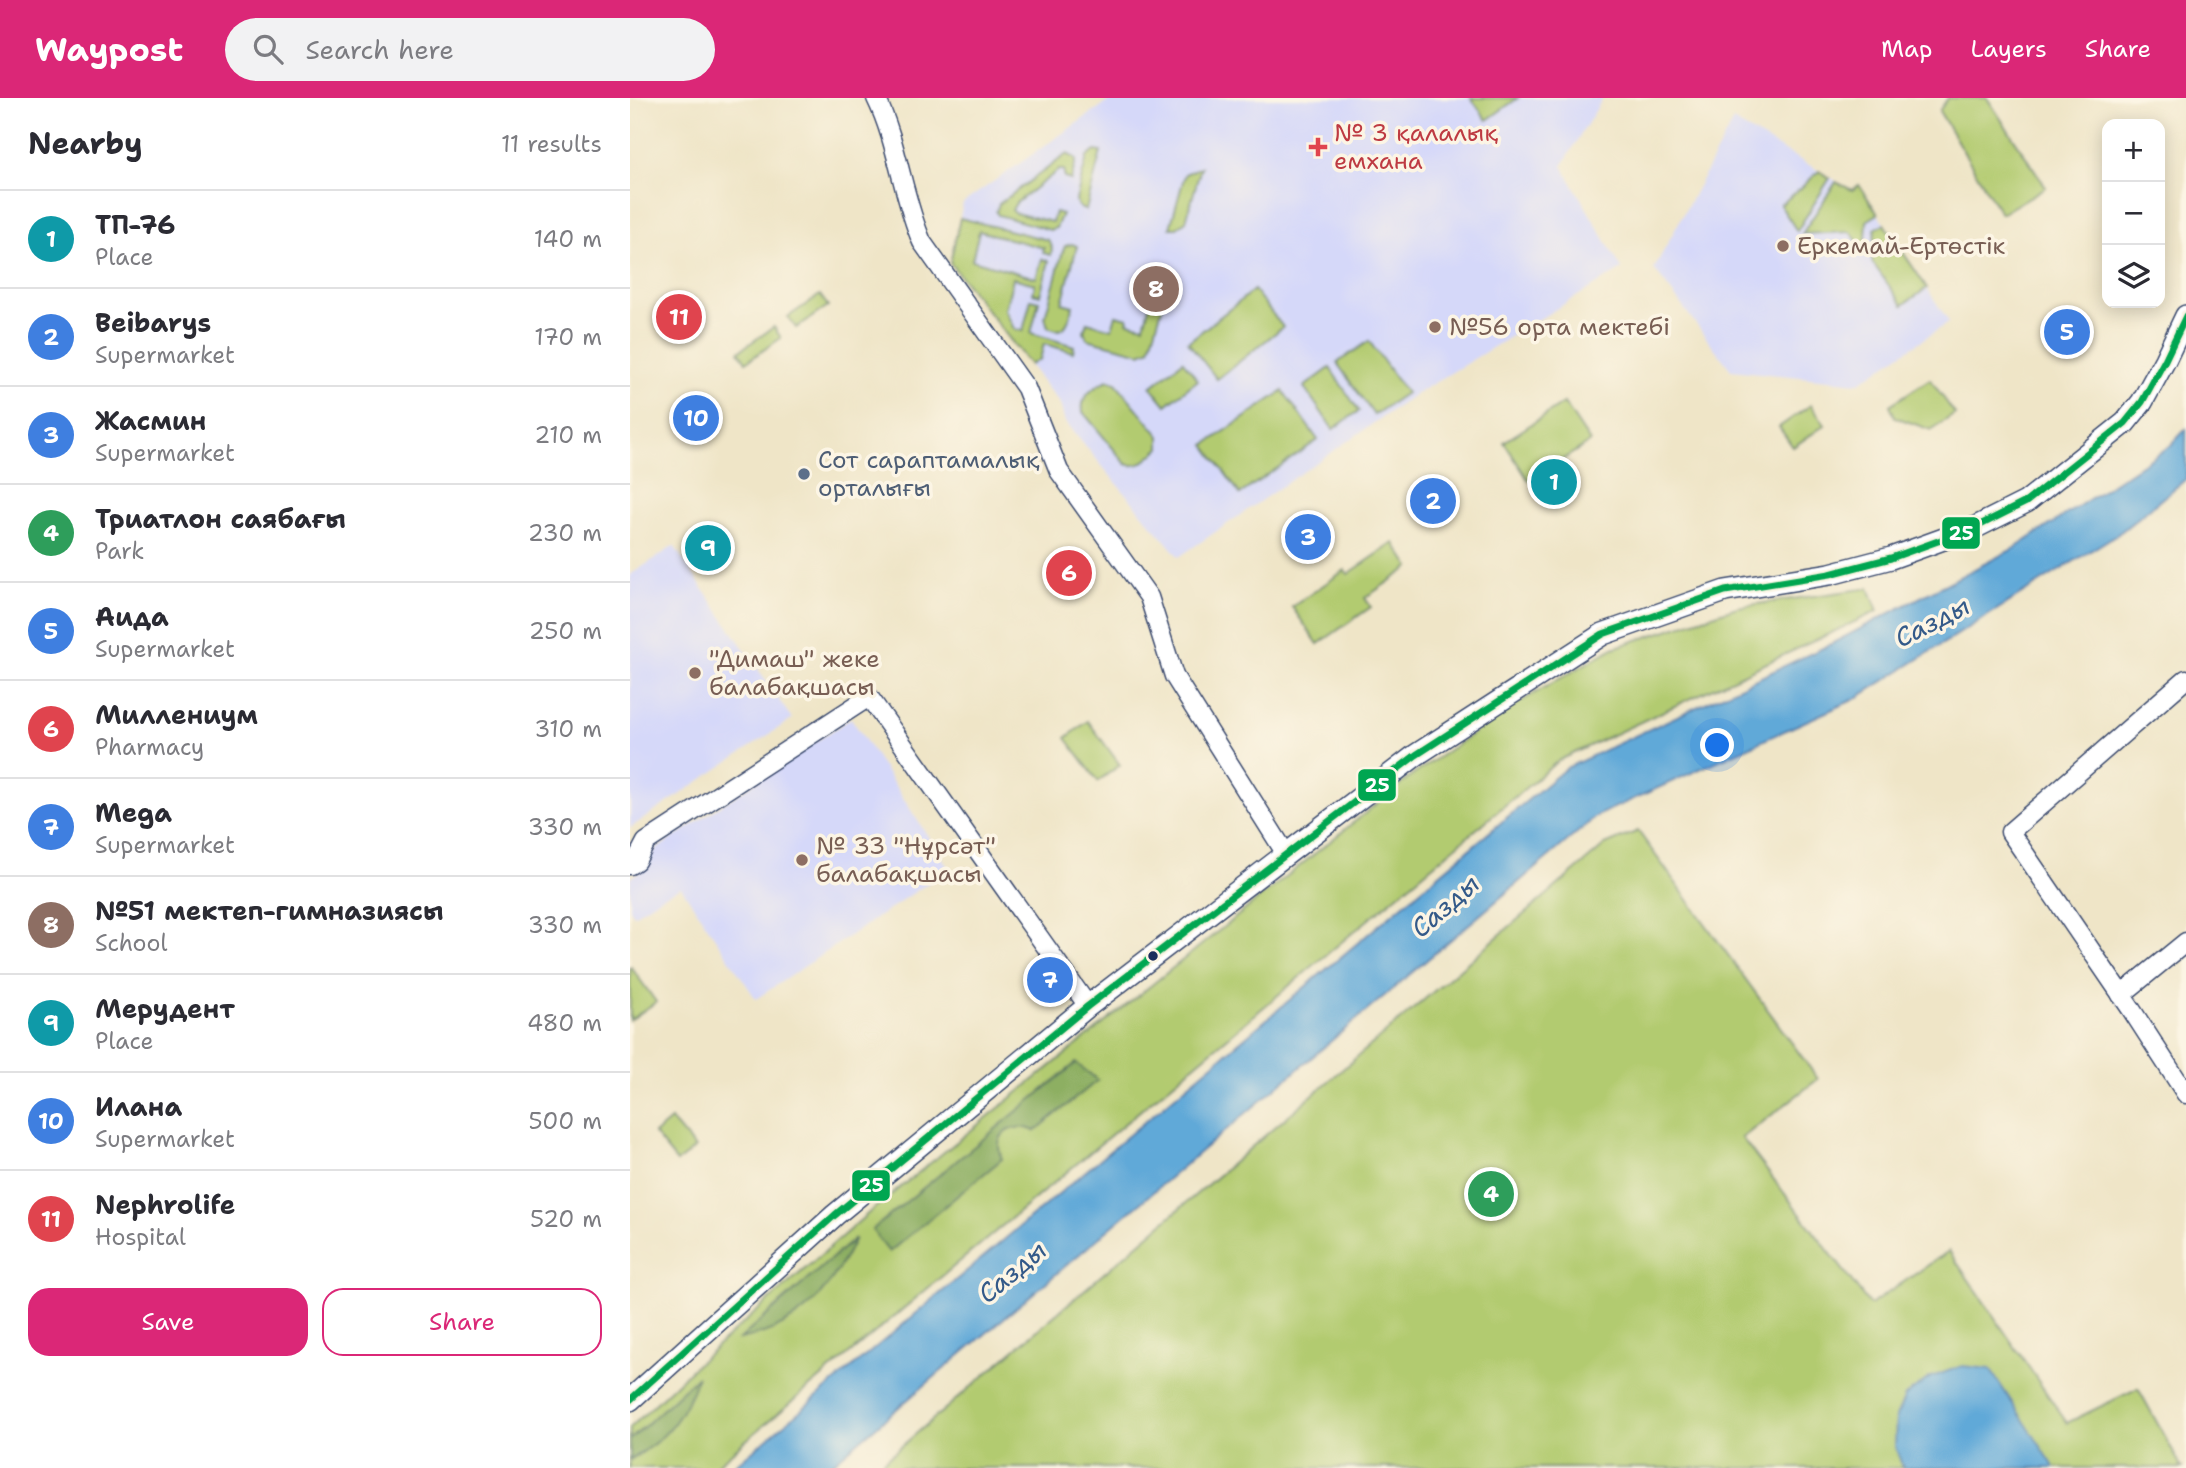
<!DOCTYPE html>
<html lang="en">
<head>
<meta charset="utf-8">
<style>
	body { margin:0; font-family:"Shantell Sans",sans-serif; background:#f2f2f3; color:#2b2b33 }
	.controls { position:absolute; right:21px; top:21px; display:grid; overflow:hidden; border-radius:14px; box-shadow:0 4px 18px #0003 }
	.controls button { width:63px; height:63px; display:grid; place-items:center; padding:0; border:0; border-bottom:2px solid #e1e1e2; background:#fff; color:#2b2b33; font:35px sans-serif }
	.you { position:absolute; left:1088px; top:648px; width:24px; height:24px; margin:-18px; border:5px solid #fff; border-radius:50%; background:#1a73e8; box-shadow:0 0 0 10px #1a73e833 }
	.badge { display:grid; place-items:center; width:46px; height:46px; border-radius:50%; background:#db2777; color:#fff; font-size:23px; font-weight:700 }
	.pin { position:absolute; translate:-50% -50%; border:4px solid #fff; box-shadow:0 2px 7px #0006 }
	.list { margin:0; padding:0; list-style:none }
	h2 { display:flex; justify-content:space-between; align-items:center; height:91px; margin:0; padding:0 28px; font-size:30px }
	h2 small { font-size:23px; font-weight:400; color:#7c7c81 }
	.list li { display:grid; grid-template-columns:46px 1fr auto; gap:21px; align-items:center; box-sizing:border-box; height:98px; padding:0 28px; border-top:2px solid #e1e1e2 }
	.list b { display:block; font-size:26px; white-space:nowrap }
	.list p { margin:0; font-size:23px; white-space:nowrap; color:#7c7c81 }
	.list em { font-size:23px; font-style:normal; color:#7c7c81 }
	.actions { display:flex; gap:14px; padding:21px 28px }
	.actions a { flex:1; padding:16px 0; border:2px solid #db2777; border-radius:21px; text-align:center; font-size:24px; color:#db2777 }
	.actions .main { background:#db2777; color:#fff }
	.icon { flex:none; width:38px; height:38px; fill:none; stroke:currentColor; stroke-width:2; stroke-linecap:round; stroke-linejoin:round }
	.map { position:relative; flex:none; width:1556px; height:1370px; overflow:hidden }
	header { display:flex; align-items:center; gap:42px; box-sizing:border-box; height:98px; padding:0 35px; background:#db2777; color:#fff }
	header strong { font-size:33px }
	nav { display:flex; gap:38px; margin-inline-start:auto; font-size:24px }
	.search { width:490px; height:63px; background:#f2f2f3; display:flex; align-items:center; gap:18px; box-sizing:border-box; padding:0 24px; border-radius:38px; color:#7c7c81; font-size:26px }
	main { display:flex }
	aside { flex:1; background:#fff }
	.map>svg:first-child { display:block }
	.built { fill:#d5d8f9 }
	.green { fill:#b2cb70; stroke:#667d67; stroke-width:2 }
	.forest { fill:#8daf62; stroke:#546f60; stroke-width:2 }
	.water { fill:#61a9d8; stroke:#3e6c9b; stroke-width:2 }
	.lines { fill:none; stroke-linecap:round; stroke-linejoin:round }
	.minor-casing { stroke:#3b4a6e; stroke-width:21 }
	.tertiary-casing { stroke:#3b4a6e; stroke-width:24 }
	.minor { stroke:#fff; stroke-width:18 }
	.tertiary { stroke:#fff; stroke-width:21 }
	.bus-1-casing { stroke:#fcf5e5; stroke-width:12 }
	.bus-1 { stroke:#00a651; stroke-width:7 }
	.health-dot { fill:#e0444e; stroke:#fcf5e5; stroke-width:2.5 }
	.education-dot { fill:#8d6e63; stroke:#fcf5e5; stroke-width:2.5 }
	.service-dot { fill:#5c6f8a; stroke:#fcf5e5; stroke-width:2.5 }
	.bus-dot { fill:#1b2f5e; stroke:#fcf5e5; stroke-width:2.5 }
	.labels { text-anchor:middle; stroke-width:7; stroke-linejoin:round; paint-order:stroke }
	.health-label { font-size:24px; fill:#be3a42; stroke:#fcf5e5; text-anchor:start }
	.education-label { font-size:24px; fill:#785e54; stroke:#fcf5e5; text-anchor:start }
	.service-label { font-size:24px; fill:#4e5e75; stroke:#fcf5e5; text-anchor:start }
	.water-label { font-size:26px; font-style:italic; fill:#345a89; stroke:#fcf5e5 }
	.line-badge { stroke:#fcf5e5; stroke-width:2.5 }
	.badge-label { font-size:19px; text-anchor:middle; font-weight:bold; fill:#fff }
</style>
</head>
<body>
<header>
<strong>Waypost</strong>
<div class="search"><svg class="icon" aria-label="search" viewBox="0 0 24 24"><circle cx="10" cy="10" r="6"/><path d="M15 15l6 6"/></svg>Search here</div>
<nav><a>Map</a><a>Layers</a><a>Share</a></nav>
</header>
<main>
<aside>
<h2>Nearby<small>11 results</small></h2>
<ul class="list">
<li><span class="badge" style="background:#0f9aa8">1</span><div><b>ТП-76</b><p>Place</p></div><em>140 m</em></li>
<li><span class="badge" style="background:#3f7fe0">2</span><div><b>Beibarys</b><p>Supermarket</p></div><em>170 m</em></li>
<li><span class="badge" style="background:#3f7fe0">3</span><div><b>Жасмин</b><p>Supermarket</p></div><em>210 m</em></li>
<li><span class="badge" style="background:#2e9e5b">4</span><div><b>Триатлон саябағы</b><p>Park</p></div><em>230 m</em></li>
<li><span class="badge" style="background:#3f7fe0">5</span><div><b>Аида</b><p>Supermarket</p></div><em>250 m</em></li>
<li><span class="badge" style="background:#e0444e">6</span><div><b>Миллениум</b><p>Pharmacy</p></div><em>310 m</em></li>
<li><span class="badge" style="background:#3f7fe0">7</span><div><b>Mega</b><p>Supermarket</p></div><em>330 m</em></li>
<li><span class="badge" style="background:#8d6e63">8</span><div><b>№51 мектеп-гимназиясы</b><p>School</p></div><em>330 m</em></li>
<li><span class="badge" style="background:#0f9aa8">9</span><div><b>Мерудент</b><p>Place</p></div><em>480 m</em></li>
<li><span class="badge" style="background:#3f7fe0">10</span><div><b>Илана</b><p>Supermarket</p></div><em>500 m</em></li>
<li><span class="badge" style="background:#e0444e">11</span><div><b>Nephrolife</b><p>Hospital</p></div><em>520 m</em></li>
</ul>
<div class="actions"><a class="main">Save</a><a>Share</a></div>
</aside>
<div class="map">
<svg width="1556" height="1370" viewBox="0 0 1556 1370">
	<rect width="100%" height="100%" fill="#fcf5e5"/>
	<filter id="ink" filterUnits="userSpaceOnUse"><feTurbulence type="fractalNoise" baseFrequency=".0143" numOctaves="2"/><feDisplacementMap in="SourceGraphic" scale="14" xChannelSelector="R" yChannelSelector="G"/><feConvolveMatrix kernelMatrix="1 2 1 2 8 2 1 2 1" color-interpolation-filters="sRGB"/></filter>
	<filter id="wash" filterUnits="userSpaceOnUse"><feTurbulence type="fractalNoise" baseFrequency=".00686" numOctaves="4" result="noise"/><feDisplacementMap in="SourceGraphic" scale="28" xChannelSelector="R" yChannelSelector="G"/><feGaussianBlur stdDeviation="1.57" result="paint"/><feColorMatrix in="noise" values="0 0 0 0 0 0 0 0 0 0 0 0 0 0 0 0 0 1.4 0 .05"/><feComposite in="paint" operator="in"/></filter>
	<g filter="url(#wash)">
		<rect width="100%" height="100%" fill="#efe5c7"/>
		<!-- built -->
		<g class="built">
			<path d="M483,0H973L932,68L992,171L786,296L549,459L435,324L430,306L320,165L333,105Z"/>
			<path d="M1103,23L1222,92L1229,87L1319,224L1228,285L1101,272L1024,171Z"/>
			<path d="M44,448L162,621L0,730V477Z"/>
			<path d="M221,620L319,771L126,901L51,789L31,799L4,817L0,811V780L13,771L25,752Z"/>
		</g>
		<!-- green -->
		<g class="green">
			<path d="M841,0H888L857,22Z"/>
			<path d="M1318,0H1357L1416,89L1371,116L1309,13Z"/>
			<path d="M465,53L471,54L456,112C449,111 447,108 446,102L457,59Z"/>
			<path d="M437,56L445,60L446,63L441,82L434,80V72H429L386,105L382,112L385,115L422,124L425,114L432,116L426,130L420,132L368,117L366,114L369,106Z"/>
			<path d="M571,69L556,123L547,130H540L555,76Z"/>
			<path d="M1189,73L1200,80L1167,133L1150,107L1170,91Z"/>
			<path d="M1206,84L1222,92L1229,87L1248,116L1237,123L1235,155L1221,134L1172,136Z"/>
			<path d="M330,120L418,142C423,147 422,151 421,157L413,155L414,150L349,133L342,162L406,180L412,161L419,163L410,197L403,195L405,186L383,180L375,212L384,231L393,233L401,201L409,203L401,235L444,248L443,254L414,246L410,261L400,267L320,165Z"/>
			<path d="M1254,126L1297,190L1273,207L1242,164L1245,131Z"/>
			<path d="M442,146L447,148L432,205L443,208C439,222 436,239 418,229L415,219L433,153L435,148Z"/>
			<path d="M527,179L536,184L537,193L520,251L511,255L457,241L454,233L457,224L482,231L486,217L498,220L497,224L514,228Z"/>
			<path d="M624,192L653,229L587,281L558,244Z"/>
			<path d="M190,197L198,208L166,230L158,219Z"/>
			<path d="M144,229L151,240L116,264L109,253Z"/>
			<path d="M739,243L776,295L744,317L707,265Z"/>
			<path d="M553,263L568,282L536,307L521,289Z"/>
			<path d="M700,270L729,313L703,331L674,289Z"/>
			<path d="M1300,281L1325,316L1301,332L1265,319L1260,307Z"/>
			<path d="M478,282L486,285L530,338V350C519,359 511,371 496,366L453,314C450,298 465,288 478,282Z"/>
			<path d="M653,293L688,342L610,396L575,347Z"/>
			<path d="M934,305L960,344L899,383L874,344Z"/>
			<path d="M1181,307L1195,327L1163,349L1149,329Z"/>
			<path d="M764,445L780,469L735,500L741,509L688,546L662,509L715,472L718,476Z"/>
			<path d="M1239,490L1248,513L929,662L83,1370H0V1330L68,1265L242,1112L780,679L881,609L983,550L1107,509Z"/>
			<path d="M458,623L490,667L468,683L436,640Z"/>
			<path d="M1008,733L1188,981L1112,1040L1240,1207L1319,1153L1437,1325L1508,1290L1552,1370H246L975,747Z"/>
			<path d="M1,869L26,904L0,922V870Z"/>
			<path d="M41,1022L65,1050L47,1064L24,1036Z"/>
		</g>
		<!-- forest -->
		<g class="forest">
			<path d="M446,965L468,982L405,1033C382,1023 361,1036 372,1061L259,1154L242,1132Z"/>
			<path d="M225,1140C200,1193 171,1230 110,1241Z"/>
			<path d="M68,1278C53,1319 38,1340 0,1362V1342Z"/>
		</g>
		<!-- water -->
		<g class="water">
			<path d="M1556,331V381L1492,433L1225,601L968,717L197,1370H102L936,670L1199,547L1385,450L1540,348Z"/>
			<path d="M1332,1268L1360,1271L1425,1370H1273L1265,1348L1266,1319L1275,1298L1299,1280Z"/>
		</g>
	</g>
	<g filter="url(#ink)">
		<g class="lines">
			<!-- minor casing -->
			<g class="minor-casing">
				<g id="minor">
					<path d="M246,0C268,45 272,98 292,144L396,290L429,373L519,499L544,578L656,756"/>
					<path d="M1556,581L1380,734L1501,911L1556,996"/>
					<path d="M0,767L6,763L16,744L239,599L458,908"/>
					<path d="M1491,897L1556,844"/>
				</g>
			</g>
			<!-- tertiary casing -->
			<g class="tertiary-casing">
				<path id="tertiary" d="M0,1302L205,1117L458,908L786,657L973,536L1095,493L1200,476L1261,460L1344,430L1396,404L1495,325L1512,304L1535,262L1556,218"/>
			</g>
			<!-- minor -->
			<use href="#minor" class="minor"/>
			<!-- tertiary -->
			<use href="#tertiary" class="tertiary"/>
			<!-- bus-1 casing -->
			<g class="bus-1-casing">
				<path id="bus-1" d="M0,1302L205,1117L458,908L786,657L973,536L1095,493L1200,476L1261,460L1344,430L1396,404L1495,325L1512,304L1535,262L1556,218"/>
			</g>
			<!-- bus-1 -->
			<use href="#bus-1" class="bus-1"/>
		</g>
	</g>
	<!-- markers -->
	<path class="health-dot" d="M684.5 38.5h7v7h7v7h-7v7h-7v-7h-7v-7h7z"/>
	<g class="education-dot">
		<circle cx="1153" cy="148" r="7"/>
		<circle cx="805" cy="229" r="7"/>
		<circle cx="65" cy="575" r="7"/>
		<circle cx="172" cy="762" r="7"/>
	</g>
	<circle class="service-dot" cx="174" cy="376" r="7"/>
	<circle class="bus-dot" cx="523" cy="858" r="6"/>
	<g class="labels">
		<!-- health labels -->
		<g class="health-label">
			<text x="704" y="43">№ 3 қалалық<tspan x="704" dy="28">емхана</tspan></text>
		</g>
		<!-- education labels -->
		<g class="education-label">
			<text x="1167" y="156">Еркемай-Ертөстік</text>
			<text x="819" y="237">№56 орта мектебі</text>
			<text x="79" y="569">"Димаш" жеке<tspan x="79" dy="28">балабақшасы</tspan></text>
			<text x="186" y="756">№ 33 "Нұрсәт"<tspan x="186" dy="28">балабақшасы</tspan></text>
		</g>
		<!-- service labels -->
		<g class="service-label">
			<text x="188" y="370">Сот сараптамалық<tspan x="188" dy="28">орталығы</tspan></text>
		</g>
		<!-- water labels -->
		<g class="water-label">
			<text transform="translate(1302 524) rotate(-27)" y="9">Сазды</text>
			<text transform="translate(815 808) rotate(-41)" y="9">Сазды</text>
			<text transform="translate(382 1174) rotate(-40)" y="9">Сазды</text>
		</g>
	</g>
	<g class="line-badge">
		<rect x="1311" y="418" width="40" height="34" rx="7" fill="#00a651"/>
		<rect x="727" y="670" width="40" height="34" rx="7" fill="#00a651"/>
		<rect x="221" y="1071" width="40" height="33" rx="7" fill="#00a651"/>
	</g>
	<g class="badge-label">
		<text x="1331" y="442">25</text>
		<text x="747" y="694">25</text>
		<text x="241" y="1094">25</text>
	</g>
</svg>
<div class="controls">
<button>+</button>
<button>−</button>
<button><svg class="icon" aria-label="layers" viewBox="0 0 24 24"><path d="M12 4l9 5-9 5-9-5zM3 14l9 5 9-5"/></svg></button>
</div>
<div class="you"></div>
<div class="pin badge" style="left:924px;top:384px;background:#0f9aa8">1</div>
<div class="pin badge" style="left:803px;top:403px;background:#3f7fe0">2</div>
<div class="pin badge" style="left:678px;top:439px;background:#3f7fe0">3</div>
<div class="pin badge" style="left:861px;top:1096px;background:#2e9e5b">4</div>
<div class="pin badge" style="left:1437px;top:234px;background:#3f7fe0">5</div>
<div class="pin badge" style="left:439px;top:475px;background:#e0444e">6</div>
<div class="pin badge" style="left:420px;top:882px;background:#3f7fe0">7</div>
<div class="pin badge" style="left:526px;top:191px;background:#8d6e63">8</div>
<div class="pin badge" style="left:78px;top:450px;background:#0f9aa8">9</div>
<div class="pin badge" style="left:66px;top:320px;background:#3f7fe0">10</div>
<div class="pin badge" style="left:49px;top:219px;background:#e0444e">11</div>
</div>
</main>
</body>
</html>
